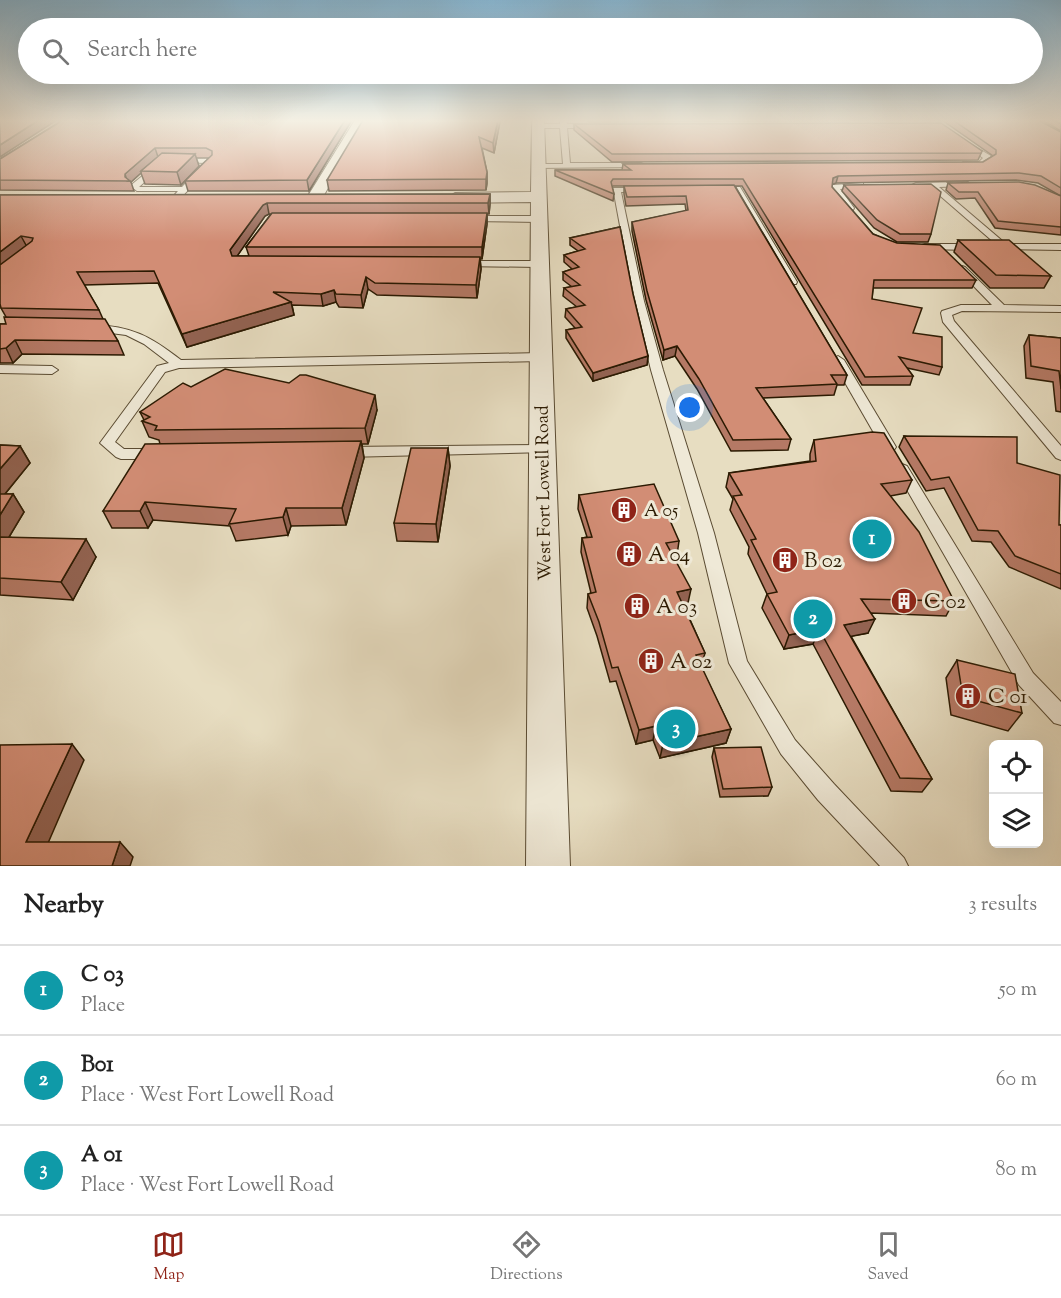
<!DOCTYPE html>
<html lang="en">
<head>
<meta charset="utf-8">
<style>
	body { margin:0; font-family:"Sorts Mill Goudy",serif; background:#f6f6f6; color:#222 }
	.controls { position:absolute; right:18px; bottom:18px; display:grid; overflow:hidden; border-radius:9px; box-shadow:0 6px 24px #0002 }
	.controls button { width:54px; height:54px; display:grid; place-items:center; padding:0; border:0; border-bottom:2px solid #e0e0e0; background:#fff; color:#222; font:30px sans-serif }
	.you { position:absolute; left:690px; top:408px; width:21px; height:21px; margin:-15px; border:4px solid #fff; border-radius:50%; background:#1a73e8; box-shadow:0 0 0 9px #1a73e833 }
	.badge { display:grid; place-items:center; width:39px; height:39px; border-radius:50%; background:#8f2418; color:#fff; font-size:20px; font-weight:700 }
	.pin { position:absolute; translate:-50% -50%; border:3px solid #fff; box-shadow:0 2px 6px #0006 }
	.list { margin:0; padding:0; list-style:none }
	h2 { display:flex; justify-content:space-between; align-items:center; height:78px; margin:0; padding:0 24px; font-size:26px }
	h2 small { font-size:20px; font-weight:400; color:#767676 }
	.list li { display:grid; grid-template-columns:39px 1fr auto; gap:18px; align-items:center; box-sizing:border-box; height:90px; padding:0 24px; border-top:2px solid #e0e0e0 }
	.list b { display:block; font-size:22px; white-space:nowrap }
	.list p { margin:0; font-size:20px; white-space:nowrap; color:#767676 }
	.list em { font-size:20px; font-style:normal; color:#767676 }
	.icon { flex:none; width:33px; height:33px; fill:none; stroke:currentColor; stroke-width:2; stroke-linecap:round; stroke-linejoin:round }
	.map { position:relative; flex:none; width:1061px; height:866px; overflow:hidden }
	.search { position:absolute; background:#fff; box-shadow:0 6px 24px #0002; left:18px; right:18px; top:18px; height:66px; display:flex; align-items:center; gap:15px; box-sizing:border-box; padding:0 21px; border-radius:33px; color:#767676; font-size:22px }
	.sheet { height:348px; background:#fff }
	nav { display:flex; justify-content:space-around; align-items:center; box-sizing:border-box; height:84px; border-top:2px solid #e0e0e0; background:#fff; font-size:16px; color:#767676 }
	nav a { display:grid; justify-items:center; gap:3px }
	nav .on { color:#8f2418 }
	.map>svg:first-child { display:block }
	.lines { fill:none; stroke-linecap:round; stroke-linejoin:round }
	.lane-casing { stroke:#5a4b32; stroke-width:2 }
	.street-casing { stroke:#5a4b32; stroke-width:2 }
	.lane { fill:#efe9d7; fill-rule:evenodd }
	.street { fill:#efe9d7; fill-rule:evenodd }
	.wall { fill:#b57965; stroke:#2b1a02; stroke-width:1.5; fill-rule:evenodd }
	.shaded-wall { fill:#936352; stroke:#2b1a02; stroke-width:1.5 }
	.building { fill:#d28d75; stroke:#2b1a02; stroke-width:1.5 }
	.labels { text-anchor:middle; stroke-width:6; stroke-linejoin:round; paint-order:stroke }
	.street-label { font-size:18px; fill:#2b1a02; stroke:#efe9d7 }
	.poi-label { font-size:18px; fill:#2b1a02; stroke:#efe9d7; text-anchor:start }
	.near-poi-label { font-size:21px; fill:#2b1a02; stroke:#efe9d7; text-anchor:start }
</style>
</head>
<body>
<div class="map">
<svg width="1061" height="866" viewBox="0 0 1061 866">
	<rect width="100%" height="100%" fill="#e7ddc1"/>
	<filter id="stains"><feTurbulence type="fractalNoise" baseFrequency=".00333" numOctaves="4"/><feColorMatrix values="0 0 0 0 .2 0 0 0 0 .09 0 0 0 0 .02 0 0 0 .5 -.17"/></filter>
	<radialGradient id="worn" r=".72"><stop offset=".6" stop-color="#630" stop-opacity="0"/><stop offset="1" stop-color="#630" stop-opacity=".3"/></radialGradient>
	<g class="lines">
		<!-- lane casing -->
		<g class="lane-casing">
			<g id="lane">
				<path d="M560,120H566L567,124H592L595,126L592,128H567L570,163H641L645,165L641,167L535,168V164H563L560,128H538L535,126L538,124H560Z"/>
				<path d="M967,142L991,156V160L981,166H963V162H979L983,158L965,145Z"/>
				<path d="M177,158H206L213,163L178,201L171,199L178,191H137L130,186L157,164H160V168L139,187H182L205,163L180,162H177Z"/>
				<path d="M968,182V186H965L939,187L1006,244H1061V250L997,249V245L930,187H916L912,185L916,183Z"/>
				<path d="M863,183V187L840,189L854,208L853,210H847L832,192L833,185Z"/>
				<path d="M717,187H740L797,282L796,284H788L787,282L734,191H720L716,189Z"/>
				<path d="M613,188H640L644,190L640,192H621L644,301L663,370L714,533L747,661L795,740L834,784L904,858L908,866H880L818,800L781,754L729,663L698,533L651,370L634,301Z"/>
				<path d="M469,216H539L543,219L539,222L466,221V217Z"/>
				<path d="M925,244H972L977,247L972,250L922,249V245Z"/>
				<path d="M462,261H539L544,264L539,267L459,266V262Z"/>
				<path d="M962,266L965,267L1004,305L1061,306V312L962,311L952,315L954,321L1061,446V460L1056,458L943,322L941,313L942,311L961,305H992L959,271V267Z"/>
				<path d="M92,325C132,326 150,336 181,360L541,353L547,357L541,361L179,368L165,372L115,442L124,449H156L163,454L156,459H121L116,457L100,443L157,366L169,363L144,344L126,335L88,330V326Z"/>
				<path d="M838,356L844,360L896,447L894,450H884L882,447L832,360Z"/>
				<path d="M0,365L52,366L58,370L52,374L0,373Z"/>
				<path d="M542,445L549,449L547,452L346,457L339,452L346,447Z"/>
				<path d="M902,464L907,466L1033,673L1061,702V725L1054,723L1019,685L895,469Z"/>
			</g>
		</g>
		<!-- street casing -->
		<g class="street-casing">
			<g id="street">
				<path d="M355,120H367L320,202H308L306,199Z"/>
				<path d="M532,120H544L570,866H526L531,202L455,203L447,198L455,193L531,192Z"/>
			</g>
		</g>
		<!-- lane -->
		<use href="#lane" class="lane"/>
		<!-- street -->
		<use href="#street" class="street"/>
	</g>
	<!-- wall -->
	<g class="wall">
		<path d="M63,120H352L309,191H188L185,181L181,185L145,184L141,173L131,182L134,191L0,190V159ZM196,158H209L186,179L199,166Z"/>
		<path d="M500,120L494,153L482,148L487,172V183L486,190L329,191L327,180Z"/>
		<path d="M587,120H908L589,122Z"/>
		<path d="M942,120H1038L1061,132V235L995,228L975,198L956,199L946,190L948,183L1061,196L1038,183L1016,180L836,183L832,184V187L873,234L976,280L972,288H873L872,299L913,333L942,367L939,375L907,368L913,376L910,385H862L742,186H735L847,375L844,385H837L834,395L763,398L791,439L788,450L731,451L697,389L675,356L663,360L646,300L632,231V222L686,211L685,204L626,206L624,194V186H653H613L612,187L614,194L613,201L555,176V170H622L623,164L983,162L993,156Z"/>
		<path d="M1042,120H1061V131Z"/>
		<path d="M574,124L982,151L978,160L612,162L574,130Z"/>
		<path d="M844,185L931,234L928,242H897L874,228L842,191Z"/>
		<path d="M490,194V204L489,214H487V224L482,259H480L481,269L477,298L377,295L368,289L363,308L339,307L336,302L323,306L292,305L294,315L187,347L158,283L84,285L99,310L103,319L118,341L124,355L22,354L13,363H0V324H6V317L1,308L0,195ZM269,214H271L246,247L249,256H237L265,216Z"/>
		<path d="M620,227L633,294L648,356L647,365L593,381L566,338V330L575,328L565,317L566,309L577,307L563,296L564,288L572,287L563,280V272L572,269L564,262V255L578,251L570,245V238Z"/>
		<path d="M958,240L1051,276L1044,288H990L954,252Z"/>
		<path d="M1029,335L1061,338V412L1056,411L1053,382L1026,378L1024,346Z"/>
		<path d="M191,387L377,410L368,444H362L364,458L346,525L291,526L288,535L236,541L230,526L153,520L148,528H112L103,511L160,444L159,440L149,437L142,421L144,420L140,412Z"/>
		<path d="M904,436L1017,463L1059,525H1061V589L1009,567L991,542L972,541L944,488L926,491L899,447Z"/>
		<path d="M814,440L912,480L906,493L890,496L954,601L946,616L871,613L868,633L851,636L932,779L922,792L891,791L813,644L784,649L762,608L767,594L748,554L749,547L730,510L733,499L726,487L729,473L810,461V454Z"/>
		<path d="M0,445L20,446L30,463L5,494H13L24,512L9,537L96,557L73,600L0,595Z"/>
		<path d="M448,448L450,466L438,542L397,541L394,523Z"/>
		<path d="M579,495L679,541L677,555H673L688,603L683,604L705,653L701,667L731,729L726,743L660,758L653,740L636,744L616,681L610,682L597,636L587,608L588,594L591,593L581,552L582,538L587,537L578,509Z"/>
		<path d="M957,660L1022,713L1008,731L951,715L946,678Z"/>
		<path d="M714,748L772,787L768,796L720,797L712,757Z"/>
	</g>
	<!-- shaded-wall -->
	<g class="shaded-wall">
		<path d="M39,120H57L0,157V145Z"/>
		<path d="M345,120H352L309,191L307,180Z"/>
		<path d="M498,120H500V122L494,153L493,143Z"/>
		<path d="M155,148L158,157L141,171V173L131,182L130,181H127L125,174Z"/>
		<path d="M195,154L199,166L181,185L177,172Z"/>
		<path d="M487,172V183L486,190V179Z"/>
		<path d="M838,176L836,183L831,185L833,178Z"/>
		<path d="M490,194V204L489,214L488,203Z"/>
		<path d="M267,203L269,214L265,216L233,262L230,250L263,205Z"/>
		<path d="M487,213V224L482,259V247Z"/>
		<path d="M21,236L27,247L0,269V252Z"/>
		<path d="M480,257L481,269L477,298L476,285Z"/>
		<path d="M366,277L368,289L363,308L361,295Z"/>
		<path d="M334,290L336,302L323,306L321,294Z"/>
		<path d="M291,302L294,315L187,347L182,334Z"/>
		<path d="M15,340L22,354L13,363L6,348Z"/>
		<path d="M677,346L675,356L663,360L664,350Z"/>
		<path d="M648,356L647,365L593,381V373Z"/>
		<path d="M375,395L377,410L368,444L365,428Z"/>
		<path d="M361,441L364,458L346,525L342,508Z"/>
		<path d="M20,446L30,463L0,500V469Z"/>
		<path d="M448,448L450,466L438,542L436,524Z"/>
		<path d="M13,494L24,512L0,552V515Z"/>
		<path d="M145,502L153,520L148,528L140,511Z"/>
		<path d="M286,508L291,526L288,535L283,517Z"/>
		<path d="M86,539L96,557L73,600L61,582Z"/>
		<path d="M691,589L688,603L675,606L677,592Z"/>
		<path d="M875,619L868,633L838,639L844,625Z"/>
		<path d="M819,629L813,644L784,649L789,635Z"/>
		<path d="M656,726L653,740L636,744L639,730Z"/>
		<path d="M731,729L726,743L660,758L663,744Z"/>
		<path d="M72,744L84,760L42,857L26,842Z"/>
		<path d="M120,842L133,857L130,866H112Z"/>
	</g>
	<!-- building -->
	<g class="building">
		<path d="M0,120H39L0,145Z"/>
		<path d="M63,120H345L307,180L185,181L212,155V151L206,148H155L125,174V177L130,181L0,180V159Z"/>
		<path d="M363,120H498L493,143L479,137L487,172L486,179L327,180Z"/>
		<path d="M953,120H1038L1061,132V188L1041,176L1019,173L838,176L833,178L832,187L873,234L897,243L940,245L976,280H874L872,299L922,308L913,333L942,337V367L899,357L913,376L865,377L743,179H613L611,182L614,194L555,170H631L623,164L983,162L996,154V150Z"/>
		<path d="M1054,120H1061V124Z"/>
		<path d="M941,123L982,151L981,153L612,154L574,124Z"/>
		<path d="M162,153L195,154L177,172L141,171Z"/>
		<path d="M1019,182L1035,185L1061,196V227L998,221L978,192H959L948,183Z"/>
		<path d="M931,184L941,192L931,234H900L877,220L844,185Z"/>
		<path d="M734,185L847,375H831L837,384L756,388L791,439L733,440L699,379L677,346L664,350L647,291L632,222L688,210L686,196L627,197L624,186Z"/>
		<path d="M490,194L488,203H267L263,205L230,250L232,256L480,257L476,285L375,283L366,277L361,295L336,294L334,290L321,294L273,292L291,302L182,334L154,271L77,272L99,310L1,308L0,304V265L32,241L33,238L21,236L0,252V195Z"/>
		<path d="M272,213H487L482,247H246Z"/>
		<path d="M620,227L633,294L648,356L593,373L566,330L582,327L566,309L585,305L564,288L580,285L563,272L579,267L564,255L585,249L570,238Z"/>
		<path d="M958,240H1009L1051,276L996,275Z"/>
		<path d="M4,317L105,319L118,341L15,340L6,348L0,349V324H6Z"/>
		<path d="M1029,335L1061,338V389L1059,371L1031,366Z"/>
		<path d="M225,369L289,383L300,375H306L375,395L365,428L155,430L157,426L142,421L150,417L140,412L183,383L191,387Z"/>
		<path d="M872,432L884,433L912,480L881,484L919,532L954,601L861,599L875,619L844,625L932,779L900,778L819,629L789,635L767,594L777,592L751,540L756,539L733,496L742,495L729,473L816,461L814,440Z"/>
		<path d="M904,436L1017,437V463L1060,475L1059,525H1061V574L1015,556L998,531L978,530L949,477L931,480Z"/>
		<path d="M361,441L342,508H286L283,517L229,524L236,509L145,502L140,511H103L145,444Z"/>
		<path d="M0,445L20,446L0,469Z"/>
		<path d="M411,448H448L436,524L394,523Z"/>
		<path d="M654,484L679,541L666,543L691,589L677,592L705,653L696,655L731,729L663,744L656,726L639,730L618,667L612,668L599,622L588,594L596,592L582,538L592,537L579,495Z"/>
		<path d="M0,494H13L0,515Z"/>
		<path d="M0,537L86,539L61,582L0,578Z"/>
		<path d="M957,660L1015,674L1022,713L963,697Z"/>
		<path d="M72,744L26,842H120L112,866H0V745Z"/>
		<path d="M761,747L772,787L723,789L714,748Z"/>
	</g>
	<!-- sky -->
	<linearGradient id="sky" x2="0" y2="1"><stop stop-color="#87b7d4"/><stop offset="0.5" stop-color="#f4f0e3"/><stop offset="1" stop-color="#f4f0e3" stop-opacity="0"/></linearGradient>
	<rect width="1061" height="242" fill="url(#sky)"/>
	<!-- icons -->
	<defs>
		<g id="building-disc" transform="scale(1.35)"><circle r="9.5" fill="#8f2418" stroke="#efe9d7"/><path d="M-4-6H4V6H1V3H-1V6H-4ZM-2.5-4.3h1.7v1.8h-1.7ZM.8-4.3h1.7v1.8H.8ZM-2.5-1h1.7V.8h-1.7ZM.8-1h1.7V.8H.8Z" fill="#fff"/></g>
	</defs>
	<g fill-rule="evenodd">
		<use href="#building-disc" x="624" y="510"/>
		<use href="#building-disc" x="629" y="554"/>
		<use href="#building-disc" x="785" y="560"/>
		<use href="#building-disc" x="904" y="601"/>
		<use href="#building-disc" x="637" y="606"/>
		<use href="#building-disc" x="651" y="661"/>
		<use href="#building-disc" x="968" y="696"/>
	</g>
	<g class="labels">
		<!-- street labels -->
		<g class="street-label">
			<text transform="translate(543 493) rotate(-91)" y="6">West Fort Lowell Road</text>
		</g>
		<!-- poi labels -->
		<g class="poi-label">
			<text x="644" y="516">A 05</text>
		</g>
		<!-- near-poi labels -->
		<g class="near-poi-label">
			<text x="648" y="561">A 04</text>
			<text x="804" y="567">B 02</text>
			<text x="924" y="608">C 02</text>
			<text x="656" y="613">A 03</text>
			<text x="670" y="668">A 02</text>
			<text x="988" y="703">C 01</text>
		</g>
	</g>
	<rect width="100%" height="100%" filter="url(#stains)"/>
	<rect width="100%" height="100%" fill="url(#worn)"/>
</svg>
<div class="controls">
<button><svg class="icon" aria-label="locate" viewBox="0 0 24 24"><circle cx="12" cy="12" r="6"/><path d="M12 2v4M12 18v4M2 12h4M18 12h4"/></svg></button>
<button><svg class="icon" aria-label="layers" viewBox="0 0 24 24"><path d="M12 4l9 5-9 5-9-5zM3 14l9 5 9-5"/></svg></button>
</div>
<div class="you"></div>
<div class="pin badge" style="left:872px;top:539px;background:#0f9aa8">1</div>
<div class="pin badge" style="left:813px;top:619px;background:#0f9aa8">2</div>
<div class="pin badge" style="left:676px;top:729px;background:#0f9aa8">3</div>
<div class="search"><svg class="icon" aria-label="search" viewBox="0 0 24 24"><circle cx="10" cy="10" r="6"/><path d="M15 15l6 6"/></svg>Search here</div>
</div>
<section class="sheet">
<h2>Nearby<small>3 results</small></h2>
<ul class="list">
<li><span class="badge" style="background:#0f9aa8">1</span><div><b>C 03</b><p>Place</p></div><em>50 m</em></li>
<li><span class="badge" style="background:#0f9aa8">2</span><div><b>B01</b><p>Place · West Fort Lowell Road</p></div><em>60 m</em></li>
<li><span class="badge" style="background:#0f9aa8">3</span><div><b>A 01</b><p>Place · West Fort Lowell Road</p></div><em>80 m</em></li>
</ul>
</section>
<nav>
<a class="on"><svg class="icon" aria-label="map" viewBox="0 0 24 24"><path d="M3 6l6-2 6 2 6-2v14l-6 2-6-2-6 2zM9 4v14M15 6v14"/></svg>Map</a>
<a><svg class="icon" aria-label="directions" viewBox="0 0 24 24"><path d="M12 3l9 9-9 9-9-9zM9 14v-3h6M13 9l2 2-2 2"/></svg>Directions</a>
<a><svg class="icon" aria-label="saved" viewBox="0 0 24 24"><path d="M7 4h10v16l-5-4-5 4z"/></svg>Saved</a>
</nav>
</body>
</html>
